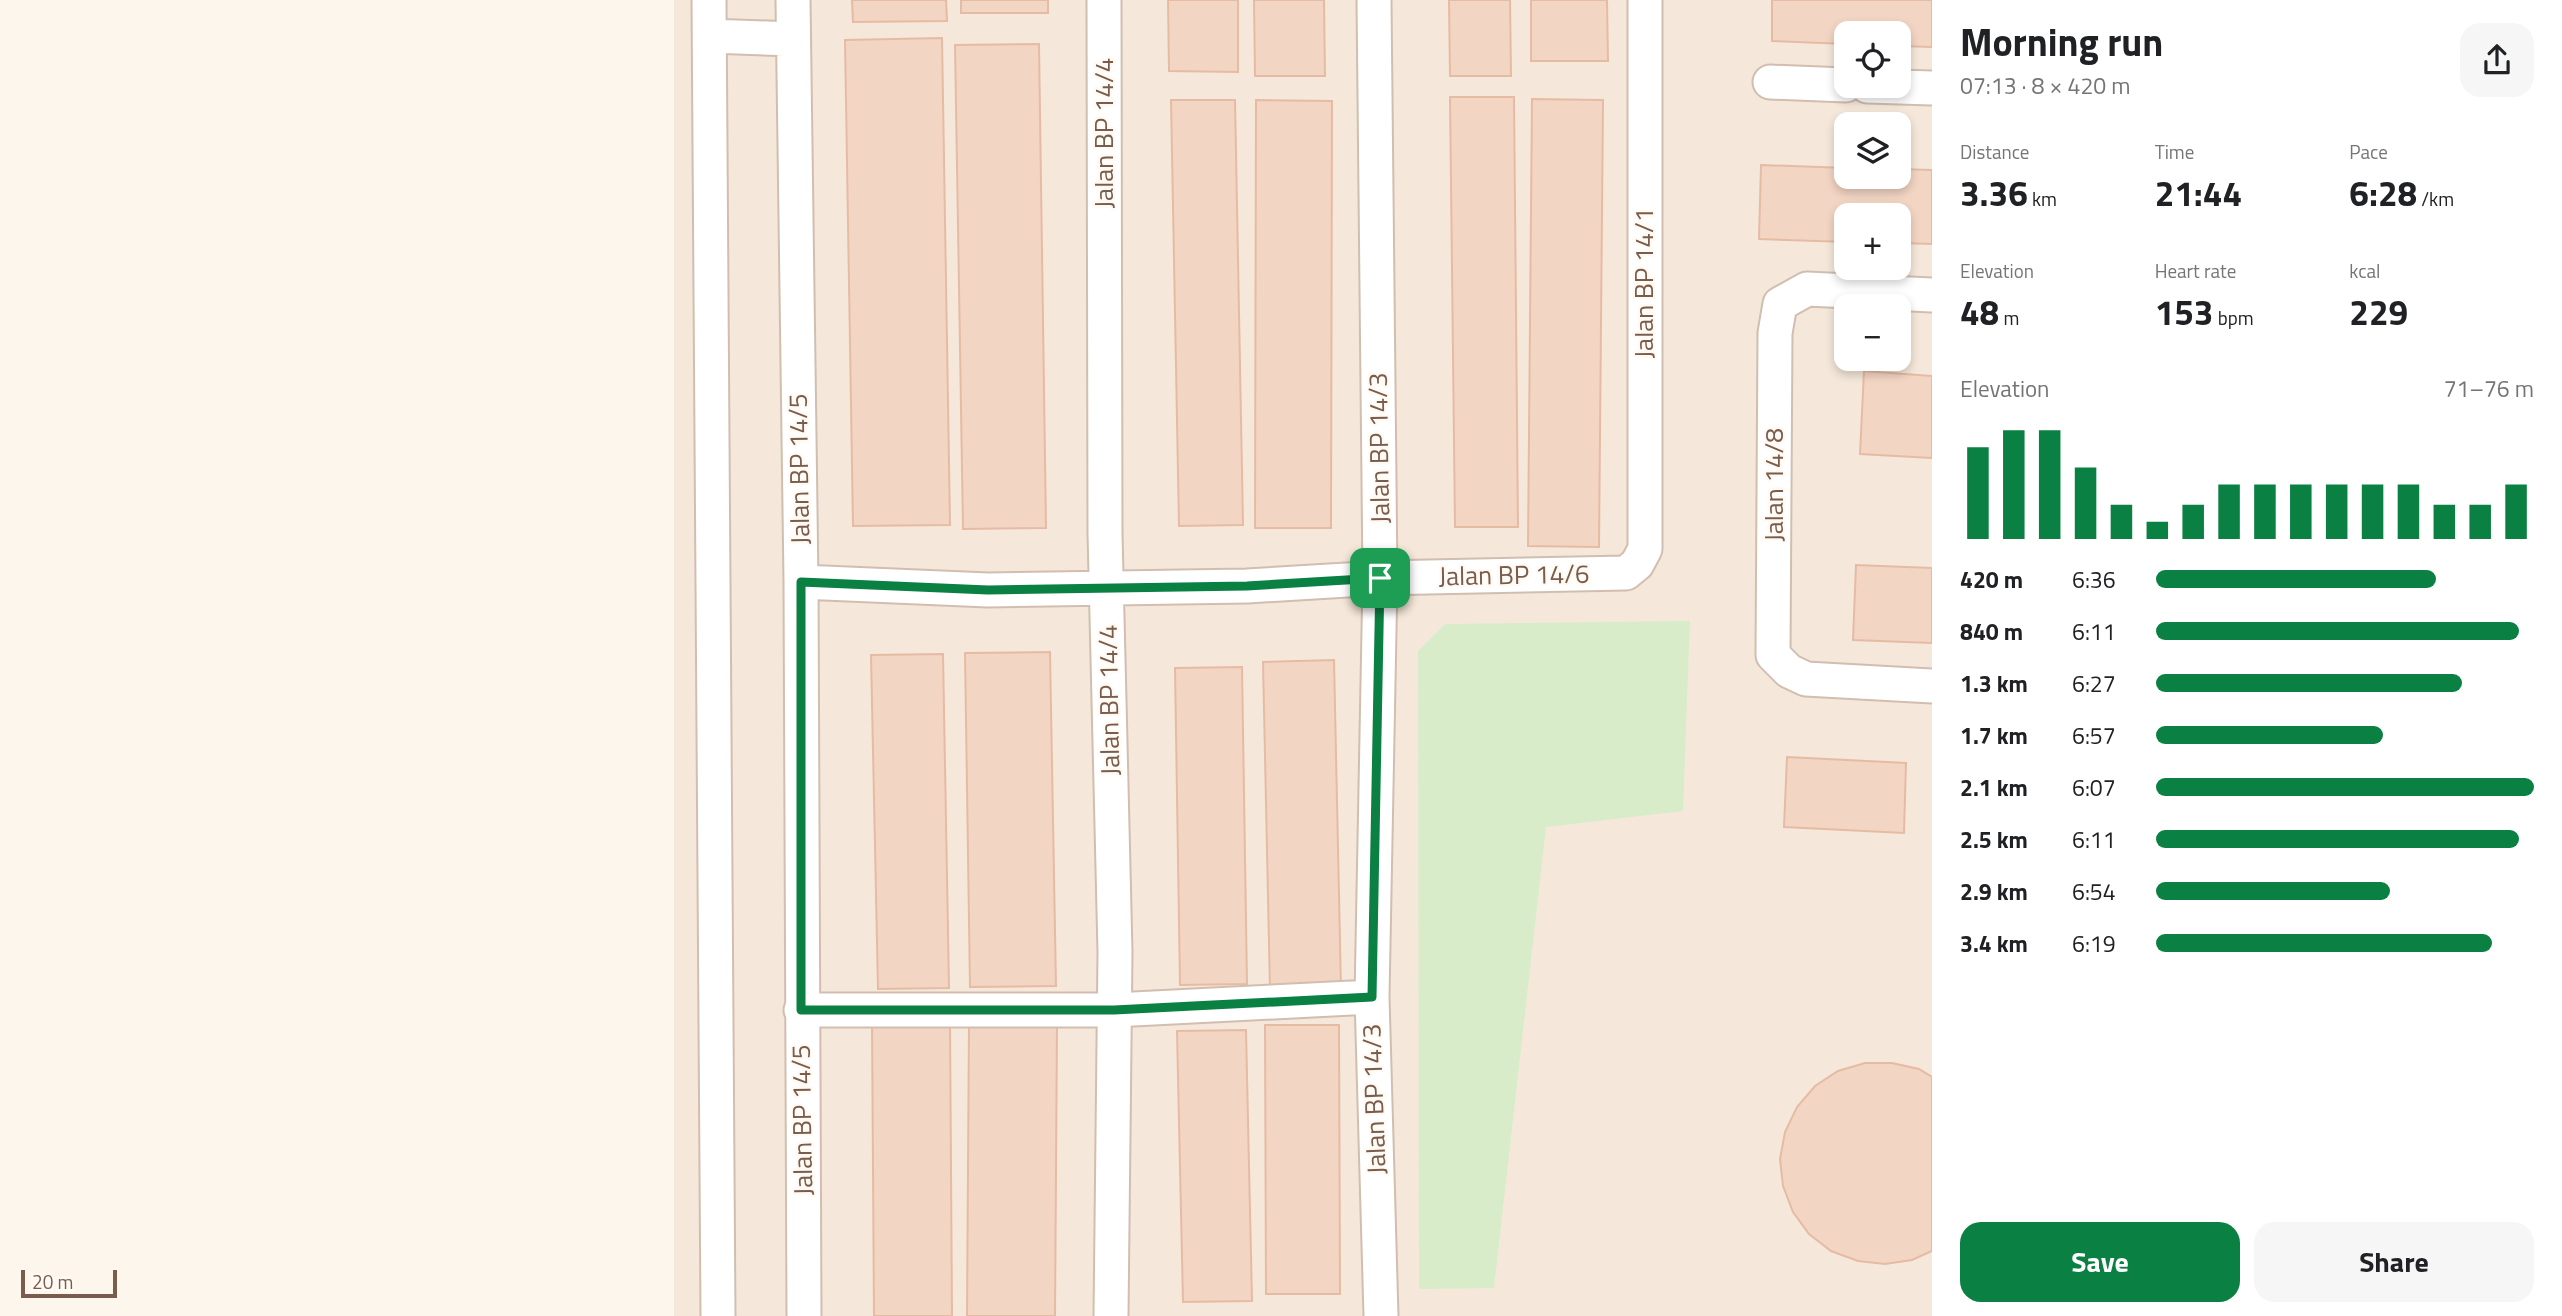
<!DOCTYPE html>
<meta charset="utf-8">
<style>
body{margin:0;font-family:"Titillium Web",sans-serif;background:#f6f6f6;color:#202124;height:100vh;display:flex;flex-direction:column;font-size:26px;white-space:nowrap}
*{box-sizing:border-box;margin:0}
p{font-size:23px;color:#757577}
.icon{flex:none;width:38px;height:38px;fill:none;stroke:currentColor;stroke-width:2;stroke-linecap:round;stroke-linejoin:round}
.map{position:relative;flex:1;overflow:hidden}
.drawer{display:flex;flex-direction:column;background:#fff;width:630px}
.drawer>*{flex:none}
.tools{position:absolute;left:1834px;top:21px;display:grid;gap:14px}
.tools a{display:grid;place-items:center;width:77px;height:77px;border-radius:14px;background:#fff;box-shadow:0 4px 10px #0003;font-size:35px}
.scale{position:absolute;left:21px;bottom:18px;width:96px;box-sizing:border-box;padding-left:7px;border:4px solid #7a5c4d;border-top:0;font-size:19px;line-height:24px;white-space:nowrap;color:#7a5c4d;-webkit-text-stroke:5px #fffaf3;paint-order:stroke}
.pin{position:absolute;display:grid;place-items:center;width:60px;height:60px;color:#fff;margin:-30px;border-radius:14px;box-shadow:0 4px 10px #0006}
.round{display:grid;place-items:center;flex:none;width:74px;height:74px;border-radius:21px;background:#f6f6f6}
.headline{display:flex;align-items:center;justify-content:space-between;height:119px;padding:0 28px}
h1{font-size:38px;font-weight:700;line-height:52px}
.figures{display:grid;grid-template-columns:repeat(3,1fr);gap:10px;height:119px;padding:7px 28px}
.figures div{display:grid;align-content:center}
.figures b{font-size:35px;font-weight:700}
.figures small{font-size:19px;font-weight:400}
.figures p{font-size:19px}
.chart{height:196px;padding:14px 28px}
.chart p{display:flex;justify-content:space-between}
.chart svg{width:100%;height:126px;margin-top:7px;stroke:#0b8043;stroke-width:6}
.action{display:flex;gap:14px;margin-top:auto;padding:14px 28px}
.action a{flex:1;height:80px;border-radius:21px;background:#0b8043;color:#fff;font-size:28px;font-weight:700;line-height:80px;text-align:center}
.action a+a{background:#f6f6f6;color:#202124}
ul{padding:0 28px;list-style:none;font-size:23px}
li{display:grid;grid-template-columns:112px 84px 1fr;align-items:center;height:52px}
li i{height:18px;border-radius:9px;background:#0b8043}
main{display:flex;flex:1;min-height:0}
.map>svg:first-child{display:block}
</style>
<main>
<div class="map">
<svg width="1932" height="1316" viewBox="0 0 1932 1316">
<rect width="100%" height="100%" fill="#fdf6ec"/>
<path fill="#f5e8da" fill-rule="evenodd" d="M674,0H1932V1316H674ZM1846,33H1899V86H1846ZM1846,124H1899V177H1846ZM1846,215H1899V268H1846ZM1846,306H1899V359H1846Z"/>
<path fill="#d8ecc9" d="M1690,621L1683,811L1546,827L1494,1288L1419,1289L1418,651L1445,624Z"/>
<path fill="#f3d5c3" stroke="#e6bba3" stroke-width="2" d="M852,0H946L947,21L853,22Z
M961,0H1048V13H961Z
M1168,0H1238V72L1169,71Z
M1254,0H1324L1325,76H1255Z
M1449,0H1510L1511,76H1450Z
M1531,0H1607L1608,61H1531Z
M1772,0H1932V47L1899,46V33H1846V44L1772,41Z
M942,38L950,525L853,526L845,40Z
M1039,44L1046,528L963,529L955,45Z
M1450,97H1514L1518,527H1455Z
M1532,99L1603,100L1599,547L1528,546Z
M1171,100H1235L1243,525L1179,526Z
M1256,100L1332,101L1331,528H1255Z
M1761,165L1846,168V177H1899V169L1932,170V244L1899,243V215H1846V242L1759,239Z
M1864,371L1932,376V458L1860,454Z
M1856,565L1932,568V643L1853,640Z
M1050,652L1056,986L970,987L965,653Z
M943,654L949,988L878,989L871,655Z
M1334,660L1341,989L1270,990L1263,662Z
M1242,667L1247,984L1180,985L1175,668Z
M1787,757L1906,763L1904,833L1784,827Z
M872,1021L950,1022L952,1316H874Z
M969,1023L1057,1024L1055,1316H967Z
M1265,1025H1339L1340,1294H1266Z
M1246,1030L1252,1301L1183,1302L1177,1031Z
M1865,1063H1892L1919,1069L1932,1077V1251L1912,1260L1885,1264L1858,1261L1831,1251L1809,1234L1793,1212L1783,1186L1780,1159L1785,1132L1797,1107L1815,1086L1838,1071Z"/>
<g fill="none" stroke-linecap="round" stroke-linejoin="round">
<g stroke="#d1beb0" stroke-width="37">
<path id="minor" d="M709,0L718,1316
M793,0L801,582L804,1316
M1104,0L1105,533L1115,952L1111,1316
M1374,0L1380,578L1372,997L1381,1316
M710,36L793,39
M1770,82L1846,85
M1867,86L1932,88
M1932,295L1807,289L1780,304L1775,333L1773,655L1789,671L1806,679L1932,686
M801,582L988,590L1247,586L1380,578L1626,573L1637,564L1645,549V0
M801,1010H1114L1372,997"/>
</g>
<use href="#minor" stroke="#fff" stroke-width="33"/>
</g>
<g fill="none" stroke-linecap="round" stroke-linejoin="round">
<g stroke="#fff" stroke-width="14">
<path id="route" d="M1380,578L1372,997L1114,1010H801V582L988,590L1247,586Z"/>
</g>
<use href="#route" stroke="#0b8043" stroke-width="9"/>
</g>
<g text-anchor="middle" stroke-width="5" stroke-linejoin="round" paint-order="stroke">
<g font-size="26" fill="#7a5c4d" stroke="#fffaf3">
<text transform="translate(1104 133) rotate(-90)" y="9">Jalan BP 14/4</text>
<text transform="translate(1644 283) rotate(-90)" y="9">Jalan BP 14/1</text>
<text transform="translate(1379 448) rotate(-91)" y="9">Jalan BP 14/3</text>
<text transform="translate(799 469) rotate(-91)" y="9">Jalan BP 14/5</text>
<text transform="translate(1774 485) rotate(-90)" y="9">Jalan 14/8</text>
<text transform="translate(1514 575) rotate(-1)" y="9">Jalan BP 14/6</text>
<text transform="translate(1109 700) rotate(-91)" y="9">Jalan BP 14/4</text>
<text transform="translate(1374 1099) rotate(-92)" y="9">Jalan BP 14/3</text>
<text transform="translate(802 1120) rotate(-91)" y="9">Jalan BP 14/5</text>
</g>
</g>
</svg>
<div class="tools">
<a><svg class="icon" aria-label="locate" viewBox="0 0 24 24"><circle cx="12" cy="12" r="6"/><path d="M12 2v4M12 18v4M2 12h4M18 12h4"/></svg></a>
<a><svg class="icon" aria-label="layers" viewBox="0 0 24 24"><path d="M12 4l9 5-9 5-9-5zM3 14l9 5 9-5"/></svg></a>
<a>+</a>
<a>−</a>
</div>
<div class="scale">20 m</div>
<div class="pin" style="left:1380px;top:578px;background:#1e9e55"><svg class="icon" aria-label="arrive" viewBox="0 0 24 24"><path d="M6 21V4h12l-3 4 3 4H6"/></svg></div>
</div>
<section class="drawer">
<div class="headline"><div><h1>Morning run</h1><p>07:13 · 8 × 420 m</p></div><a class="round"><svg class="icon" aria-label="share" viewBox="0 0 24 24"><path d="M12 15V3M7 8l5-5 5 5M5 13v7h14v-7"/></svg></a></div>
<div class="figures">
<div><p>Distance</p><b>3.36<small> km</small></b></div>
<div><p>Time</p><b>21:44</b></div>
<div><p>Pace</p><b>6:28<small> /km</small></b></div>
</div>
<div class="figures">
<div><p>Elevation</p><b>48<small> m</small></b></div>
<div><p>Heart rate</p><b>153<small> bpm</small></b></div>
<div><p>kcal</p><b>229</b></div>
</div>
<div class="chart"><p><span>Elevation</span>71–76 m</p>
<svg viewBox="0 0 160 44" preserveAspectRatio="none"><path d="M5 44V12M15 44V6M25 44V6M35 44V19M45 44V32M55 44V38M65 44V32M75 44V25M85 44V25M95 44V25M105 44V25M115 44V25M125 44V25M135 44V32M145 44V32M155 44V25"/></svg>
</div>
<ul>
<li><b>420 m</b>6:36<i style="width:74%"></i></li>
<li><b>840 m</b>6:11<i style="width:96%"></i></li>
<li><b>1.3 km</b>6:27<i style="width:81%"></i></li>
<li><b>1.7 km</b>6:57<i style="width:60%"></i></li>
<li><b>2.1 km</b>6:07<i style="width:100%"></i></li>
<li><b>2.5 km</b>6:11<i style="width:96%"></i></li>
<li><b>2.9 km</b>6:54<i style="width:62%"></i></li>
<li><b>3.4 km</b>6:19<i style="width:89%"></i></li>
</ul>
<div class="action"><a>Save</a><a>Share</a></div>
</section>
</main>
